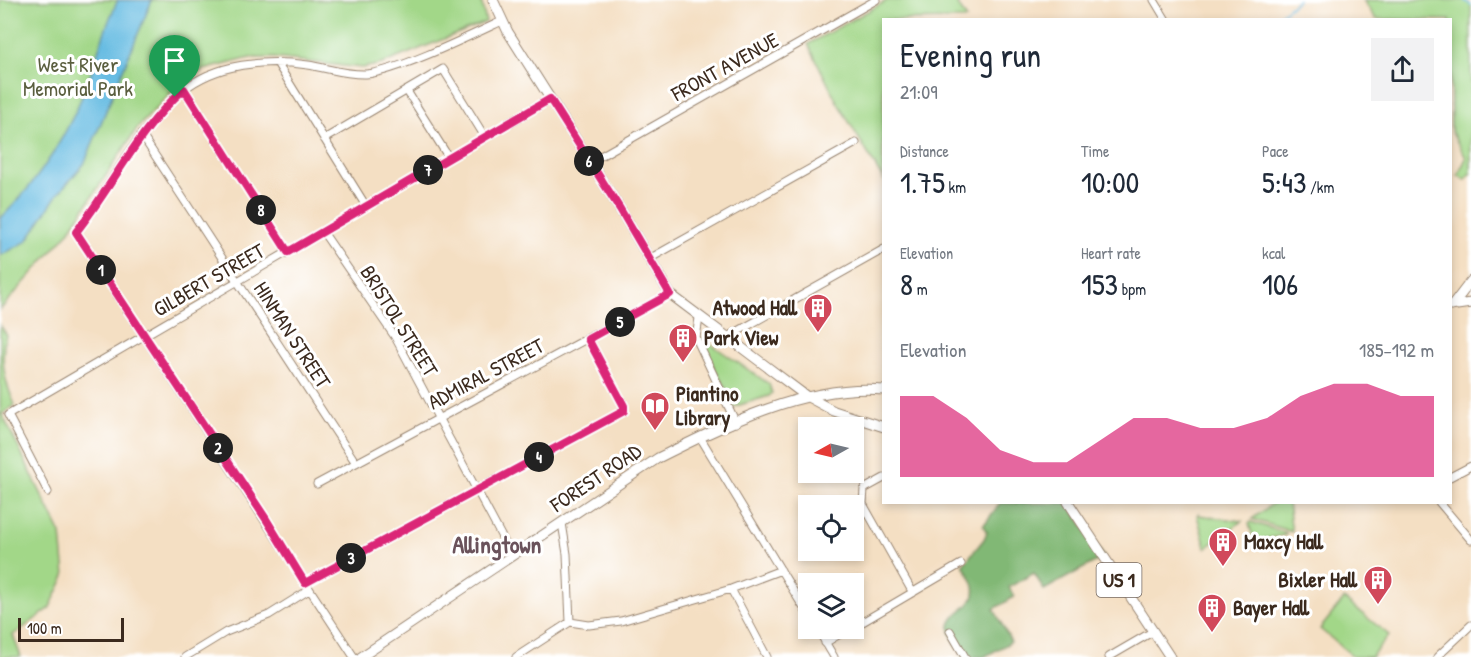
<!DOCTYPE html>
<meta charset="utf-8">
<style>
body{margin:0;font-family:"Patrick Hand",sans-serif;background:#f2f2f3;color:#1f2937;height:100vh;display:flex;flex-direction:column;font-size:22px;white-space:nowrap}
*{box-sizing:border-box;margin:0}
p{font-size:20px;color:#747a83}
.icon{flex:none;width:33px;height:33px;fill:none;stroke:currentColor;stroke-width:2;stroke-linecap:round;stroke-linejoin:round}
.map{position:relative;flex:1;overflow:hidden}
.side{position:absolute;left:882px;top:18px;width:570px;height:486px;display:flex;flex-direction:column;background:#fff;border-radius:0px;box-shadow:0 3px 9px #0003}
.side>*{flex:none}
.needle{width:39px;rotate:262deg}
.tools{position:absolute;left:798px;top:417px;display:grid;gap:12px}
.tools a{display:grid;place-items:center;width:66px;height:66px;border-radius:0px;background:#fff;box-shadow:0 3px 9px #0003;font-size:30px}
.scale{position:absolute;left:18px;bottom:15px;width:106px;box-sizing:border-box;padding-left:6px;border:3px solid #3b2a1e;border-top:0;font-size:16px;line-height:21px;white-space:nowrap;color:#3b2a1e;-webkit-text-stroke:4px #fff;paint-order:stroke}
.pin{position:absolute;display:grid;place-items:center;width:51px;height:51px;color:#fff;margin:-62px -26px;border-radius:50% 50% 50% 0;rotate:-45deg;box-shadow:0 0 6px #0007}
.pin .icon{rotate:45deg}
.km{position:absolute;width:30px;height:30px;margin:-15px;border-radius:50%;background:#222;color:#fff;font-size:16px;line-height:30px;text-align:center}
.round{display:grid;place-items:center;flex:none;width:63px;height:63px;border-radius:0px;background:#f2f2f3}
.summary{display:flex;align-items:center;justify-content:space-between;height:102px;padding:0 18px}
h1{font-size:33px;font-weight:600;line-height:45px}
.metrics{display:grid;grid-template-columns:repeat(3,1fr);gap:9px;height:102px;padding:6px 18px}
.metrics div{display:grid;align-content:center}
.metrics b{font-size:30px;font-weight:600}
.metrics small{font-size:16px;font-weight:400}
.metrics p{font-size:16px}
.chart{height:168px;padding:12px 18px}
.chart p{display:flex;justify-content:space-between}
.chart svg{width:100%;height:108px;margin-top:6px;fill:#db2777;opacity:.7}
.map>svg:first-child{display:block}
</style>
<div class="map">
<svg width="1471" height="657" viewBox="0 0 1471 657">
<rect width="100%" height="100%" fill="#fff"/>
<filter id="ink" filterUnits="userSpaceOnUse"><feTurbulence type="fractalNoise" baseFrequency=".0167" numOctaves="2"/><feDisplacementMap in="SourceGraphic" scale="12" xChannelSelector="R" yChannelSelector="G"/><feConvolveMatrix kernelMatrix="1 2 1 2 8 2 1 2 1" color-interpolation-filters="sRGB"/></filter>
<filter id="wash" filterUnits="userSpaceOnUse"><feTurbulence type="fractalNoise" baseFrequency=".008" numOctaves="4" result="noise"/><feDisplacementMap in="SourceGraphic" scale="24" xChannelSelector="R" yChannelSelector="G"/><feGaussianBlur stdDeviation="1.35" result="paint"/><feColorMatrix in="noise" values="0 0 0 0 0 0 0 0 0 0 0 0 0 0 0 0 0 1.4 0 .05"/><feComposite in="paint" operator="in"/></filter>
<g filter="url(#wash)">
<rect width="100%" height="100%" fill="#f4dfc3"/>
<path fill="#a2d788" stroke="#6e8053" stroke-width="1.5" d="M0,0H481L486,22L382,64L362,68L274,58H250L203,70L180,83L138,127L68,233L0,310Z
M888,0H955L967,19L884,20L883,179L836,100L808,44Z
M1363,0H1464L1471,5V173L1465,180L1458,175L1466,158L1451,131L1450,20L1376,19Z
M0,325L6,334C0,360 4,380 15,405L2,414L61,534L65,576L49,609L13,635L21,657H0Z
M702,338L769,384L772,393L769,396L733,407L728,392L699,339Z
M1275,502L1288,503L1292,532L1252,519Z
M1199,513V515L1242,521L1206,548L1197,515Z
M1251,522L1286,533V535L1254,541L1249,524Z
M1344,599L1389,635L1371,657H1354L1320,629Z"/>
<path fill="#81b874" stroke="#5e7149" stroke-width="1.5" d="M1000,503H1068L1104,557L1044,590L1034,573L1009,587L1014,597L994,609L1011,642L984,657H965C960,650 952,640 950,631C946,612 979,608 974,587C973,579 967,572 963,565L984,539L987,532L983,526Z"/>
<path fill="#65bbe2" stroke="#507280" stroke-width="1.5" d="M118,0H152L84,164L57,195L27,241L0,256V219C41,179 72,128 91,73C99,48 106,24 118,0Z"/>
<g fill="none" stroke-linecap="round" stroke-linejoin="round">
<path stroke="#65bbe2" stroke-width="2" d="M1464,0L1471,5
M1274,20L1298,0"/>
</g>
</g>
<g filter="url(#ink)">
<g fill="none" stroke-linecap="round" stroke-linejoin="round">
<g stroke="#988470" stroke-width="9">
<path id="minor" d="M1154,0L1166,20
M277,63L366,206
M184,89L288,252
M407,91L449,158
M141,134L356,463
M324,139L443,69L485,137
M590,162L876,0
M323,232L395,337L512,556
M649,259L856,143
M699,318L696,338L736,423
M726,338L884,249
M700,437L808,615
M1450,477L1471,466
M884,478L864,489L863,504L913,593
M317,484L670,294
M48,492L8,415L550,99
M1439,502L1471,540
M562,523L567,554L570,622
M305,583L624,411V406L588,339
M731,589L767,657
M854,627L961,564
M817,628L834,657
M950,631L965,657
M825,643L850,628
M185,657L226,632L269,615L309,590
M354,657L76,232C112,185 136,129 182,91C216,63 266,59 308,65C327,68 347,75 366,74C396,72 472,35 502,21
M516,657L570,622L589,625L621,621L731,589L781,570
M1109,657L1152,632
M1437,657L1471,625"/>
</g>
<g stroke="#988470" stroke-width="11">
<path id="major" d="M493,0L508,32L620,209L670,294L806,396L834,411L884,427
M1450,306L1471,303
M1452,306L1471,281
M1068,502L1170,657
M361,657L658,458C724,425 808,383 884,390"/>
</g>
<use href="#minor" stroke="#fff" stroke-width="7"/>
<use href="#major" stroke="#fff" stroke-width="9"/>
</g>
</g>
<g fill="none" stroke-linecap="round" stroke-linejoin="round" filter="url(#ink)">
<g stroke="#fff" stroke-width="12">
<path id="route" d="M184,89L288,252L550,99L620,209L670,294L588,339L624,406V411L305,583L266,519L76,232C114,184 138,130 184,89Z"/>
</g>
<use href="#route" stroke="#db2777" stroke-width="8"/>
</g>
<defs>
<g id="building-pin" transform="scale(1.5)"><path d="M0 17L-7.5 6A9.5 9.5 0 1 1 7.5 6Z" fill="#d1495b" stroke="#fff"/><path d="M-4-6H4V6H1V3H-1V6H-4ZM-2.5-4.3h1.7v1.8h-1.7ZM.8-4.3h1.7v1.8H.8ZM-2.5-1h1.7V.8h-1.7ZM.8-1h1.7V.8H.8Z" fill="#fff"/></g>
<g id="library-pin" transform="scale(1.5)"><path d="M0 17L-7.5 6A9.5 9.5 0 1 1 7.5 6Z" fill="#d1495b" stroke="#fff"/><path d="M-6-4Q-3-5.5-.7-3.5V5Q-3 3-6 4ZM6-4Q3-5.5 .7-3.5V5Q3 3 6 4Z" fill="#fff"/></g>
</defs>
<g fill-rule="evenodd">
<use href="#building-pin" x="818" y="308"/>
<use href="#building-pin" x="683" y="338"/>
<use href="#library-pin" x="655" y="406"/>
<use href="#building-pin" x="1223" y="542"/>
<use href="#building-pin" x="1378" y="580"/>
<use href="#building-pin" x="1212" y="608"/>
</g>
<g text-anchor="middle" stroke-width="6" stroke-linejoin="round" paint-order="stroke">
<rect fill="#fff" stroke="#766a62" stroke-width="1.5" x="1096.5" y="563" width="45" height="34" rx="4.5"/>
<g font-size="20" font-weight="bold" fill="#3b2a1e">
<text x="1119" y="587">US 1</text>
</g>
<g font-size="21" fill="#5a5e3e" stroke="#fff">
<text x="78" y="72">West River<tspan x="78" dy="24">Memorial Park</tspan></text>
</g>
<g font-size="21" fill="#3b2a1e" stroke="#fff">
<text transform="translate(725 67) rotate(-29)" y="7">FRONT AVENUE</text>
<text transform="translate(209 280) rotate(-30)" y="7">GILBERT STREET</text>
<text transform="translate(399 321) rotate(58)" y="7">BRISTOL STREET</text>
<text transform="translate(292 335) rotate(57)" y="7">HINMAN STREET</text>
<text transform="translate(486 374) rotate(-28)" y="7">ADMIRAL STREET</text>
<text transform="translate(596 478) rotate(-34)" y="7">FOREST ROAD</text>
</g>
<g font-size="21" font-weight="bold" fill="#3b2a1e" stroke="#fff" text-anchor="start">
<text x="797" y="315" text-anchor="end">Atwood Hall</text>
<text x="704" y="345">Park View</text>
<text x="676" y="401">Piantino<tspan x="676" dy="24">Library</tspan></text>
<text x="1244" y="549">Maxcy Hall</text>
<text x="1357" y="587" text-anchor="end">Bixler Hall</text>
<text x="1233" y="615">Bayer Hall</text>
</g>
<g font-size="24" font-weight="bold" fill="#6a525b" stroke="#fff">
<text x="497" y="553">Allingtown</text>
</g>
</g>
</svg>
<div class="tools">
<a><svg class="needle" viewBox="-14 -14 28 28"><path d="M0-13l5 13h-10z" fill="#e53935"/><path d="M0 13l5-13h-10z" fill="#747a83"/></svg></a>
<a><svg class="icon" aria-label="locate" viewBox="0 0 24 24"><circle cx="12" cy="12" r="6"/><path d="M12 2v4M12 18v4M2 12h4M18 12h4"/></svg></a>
<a><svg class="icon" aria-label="layers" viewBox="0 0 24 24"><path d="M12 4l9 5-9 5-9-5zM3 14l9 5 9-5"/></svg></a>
</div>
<div class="scale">100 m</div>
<div class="pin" style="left:175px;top:97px;background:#1e9e55"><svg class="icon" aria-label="arrive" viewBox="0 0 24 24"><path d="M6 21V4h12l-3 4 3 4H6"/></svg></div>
<b class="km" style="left:101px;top:270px">1</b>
<b class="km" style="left:218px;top:448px">2</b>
<b class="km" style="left:351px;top:558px">3</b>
<b class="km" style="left:539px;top:457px">4</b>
<b class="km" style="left:620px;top:322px">5</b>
<b class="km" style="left:589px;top:161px">6</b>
<b class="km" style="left:428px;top:170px">7</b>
<b class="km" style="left:261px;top:210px">8</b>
<section class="side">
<div class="summary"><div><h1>Evening run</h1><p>21:09</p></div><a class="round"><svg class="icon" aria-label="share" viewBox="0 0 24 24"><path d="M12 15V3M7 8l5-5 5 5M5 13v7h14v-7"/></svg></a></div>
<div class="metrics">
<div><p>Distance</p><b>1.75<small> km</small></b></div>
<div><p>Time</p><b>10:00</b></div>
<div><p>Pace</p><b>5:43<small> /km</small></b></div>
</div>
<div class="metrics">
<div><p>Elevation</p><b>8<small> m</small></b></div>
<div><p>Heart rate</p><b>153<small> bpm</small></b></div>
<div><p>kcal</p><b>106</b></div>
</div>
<div class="chart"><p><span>Elevation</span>185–192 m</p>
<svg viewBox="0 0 160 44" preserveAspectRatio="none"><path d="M0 44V11L10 11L20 20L30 33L40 38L50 38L60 29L70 20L80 20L90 24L100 24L110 20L120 11L130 6L140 6L150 11L160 11V44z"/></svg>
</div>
</section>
</div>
